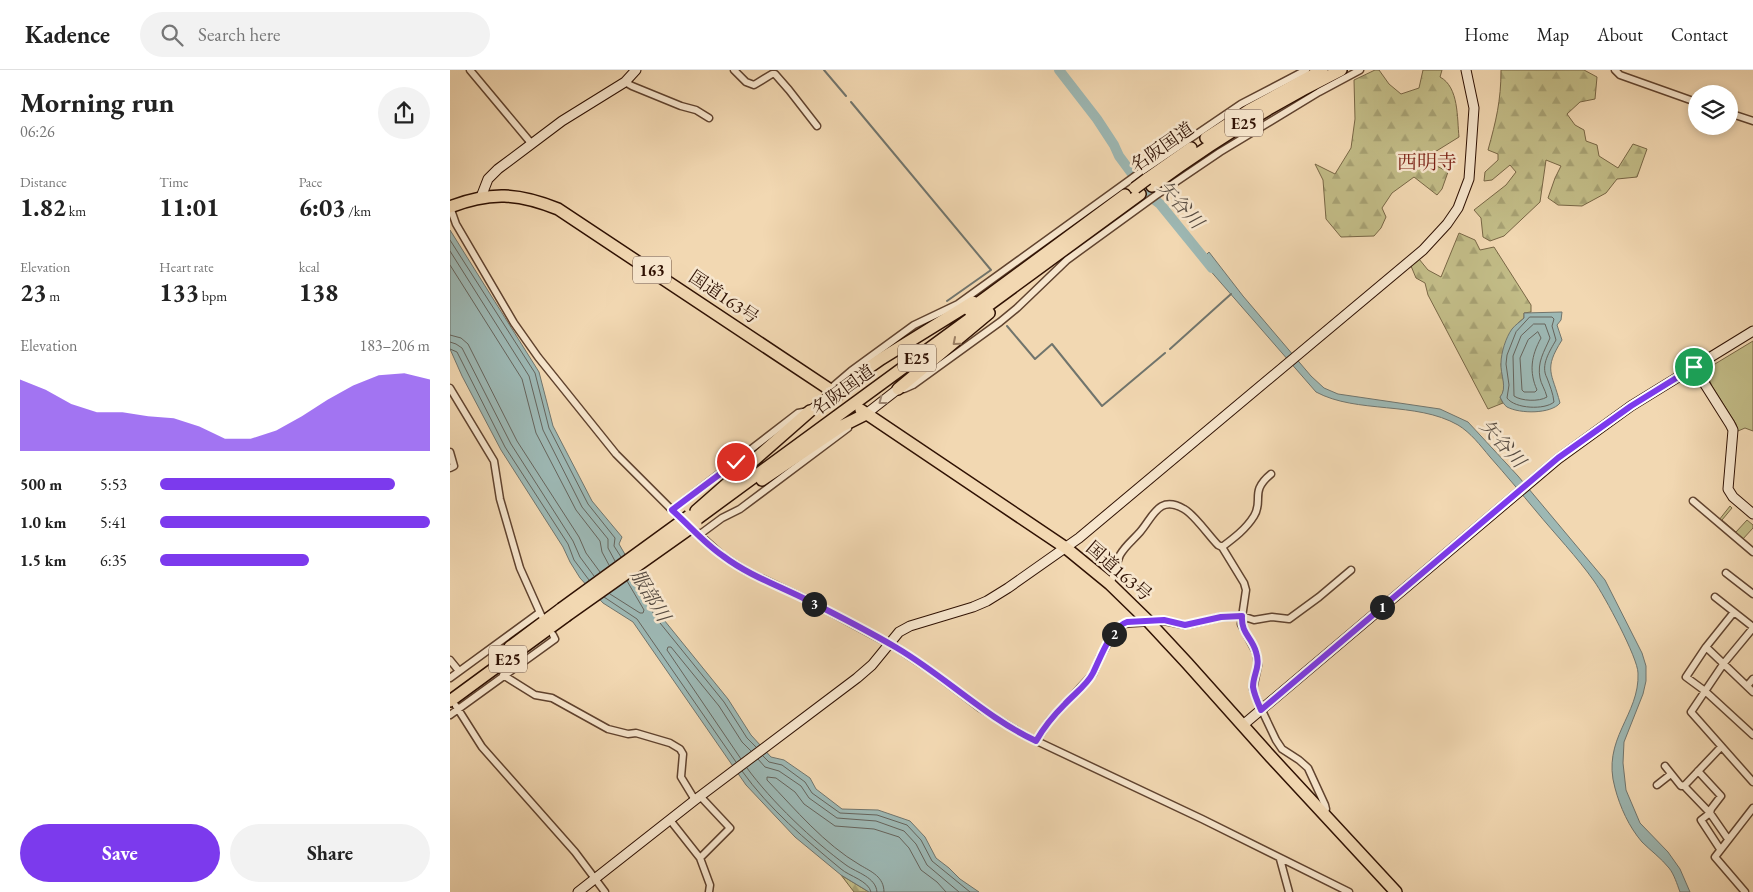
<!DOCTYPE html>
<meta charset="utf-8">
<style>
body{margin:0;font-family:"EB Garamond","Noto Serif JP",serif;background:#f2f2f2;color:#222;height:100vh;display:flex;flex-direction:column;font-size:19px;white-space:nowrap}
*{box-sizing:border-box;margin:0}
p{font-size:16px;color:#767676}
.icon{flex:none;width:28px;height:28px;fill:none;stroke:currentColor;stroke-width:2;stroke-linecap:round;stroke-linejoin:round}
.map{position:relative;flex:1;overflow:hidden}
.side{display:flex;flex-direction:column;background:#fff;width:450px}
.side>*{flex:none}
.buttons{position:absolute;left:1238px;top:15px;display:grid;gap:10px}
.buttons a{display:grid;place-items:center;width:50px;height:50px;border-radius:50%;background:#fff;box-shadow:0 2px 8px #0003;font-size:25px}
.pin{position:absolute;display:grid;place-items:center;width:42px;height:42px;color:#fff;margin:-21px;border:2px solid #fff;border-radius:50%;box-shadow:0 1px 5px #0007}
.km{position:absolute;width:25px;height:25px;margin:-12px;border-radius:50%;background:#222;color:#fff;font-size:14px;line-height:25px;text-align:center}
.round{display:grid;place-items:center;flex:none;width:52px;height:52px;border-radius:26px;background:#f2f2f2}
.summary{display:flex;align-items:center;justify-content:space-between;height:85px;padding:0 20px}
h1{font-size:28px;font-weight:700;line-height:38px}
.stats{display:grid;grid-template-columns:repeat(3,1fr);gap:8px;height:85px;padding:5px 20px}
.stats div{display:grid;align-content:center}
.stats b{font-size:25px;font-weight:700}
.stats small{font-size:14px;font-weight:400}
.stats p{font-size:14px}
.chart{height:140px;padding:10px 20px}
.chart p{display:flex;justify-content:space-between}
.chart svg{width:100%;height:90px;margin-top:5px;fill:#7c3aed;opacity:.7}
.button{display:flex;gap:10px;margin-top:auto;padding:10px 20px}
.button a{flex:1;height:58px;border-radius:30px;background:#7c3aed;color:#fff;font-size:20px;font-weight:700;line-height:58px;text-align:center}
.button a+a{background:#f2f2f2;color:#222}
ul{padding:0 20px;list-style:none;font-size:16px}
li{display:grid;grid-template-columns:80px 60px 1fr;align-items:center;height:38px}
li i{height:12px;border-radius:6px;background:#7c3aed}
header{display:flex;align-items:center;gap:30px;box-sizing:border-box;height:70px;padding:0 25px;background:#fff;border-bottom:1px solid #e0e0e0}
header strong{font-size:24px}
nav{display:flex;gap:28px;margin-inline-start:auto;font-size:18px}
.search{width:350px;height:45px;background:#f2f2f2;display:flex;align-items:center;gap:12px;box-sizing:border-box;padding:0 18px;border-radius:28px;color:#767676;font-size:19px}
main{display:flex;flex:1;min-height:0}
.map>svg:first-child{display:block}
</style>
<header>
<strong>Kadence</strong>
<div class="search"><svg class="icon" aria-label="search" viewBox="0 0 24 24"><circle cx="10" cy="10" r="6"/><path d="M15 15l6 6"/></svg>Search here</div>
<nav><a>Home</a><a>Map</a><a>About</a><a>Contact</a></nav>
</header>
<main>
<section class="side">
<div class="summary"><div><h1>Morning run</h1><p>06:26</p></div><a class="round"><svg class="icon" aria-label="share" viewBox="0 0 24 24"><path d="M12 15V3M7 8l5-5 5 5M5 13v7h14v-7"/></svg></a></div>
<div class="stats">
<div><p>Distance</p><b>1.82<small> km</small></b></div>
<div><p>Time</p><b>11:01</b></div>
<div><p>Pace</p><b>6:03<small> /km</small></b></div>
</div>
<div class="stats">
<div><p>Elevation</p><b>23<small> m</small></b></div>
<div><p>Heart rate</p><b>133<small> bpm</small></b></div>
<div><p>kcal</p><b>138</b></div>
</div>
<div class="chart"><p><span>Elevation</span>183–206 m</p>
<svg viewBox="0 0 160 44" preserveAspectRatio="none"><path d="M0 44V9L10 14L20 21L30 25L40 25L50 27L60 28L70 32L80 38L90 38L100 34L110 27L120 19L130 12L140 7L150 6L160 9V44z"/></svg>
</div>
<ul>
<li><b>500 m</b>5:53<i style="width:87%"></i></li>
<li><b>1.0 km</b>5:41<i style="width:100%"></i></li>
<li><b>1.5 km</b>6:35<i style="width:55%"></i></li>
</ul>
<div class="button"><a>Save</a><a>Share</a></div>
</section>
<div class="map">
<svg width="1303" height="822" viewBox="0 0 1303 822">
<defs>
<pattern id="forest-firs" width="22" height="20" patternUnits="userSpaceOnUse" patternTransform="scale(1.25)"><rect width="22" height="20" fill="#c2bc87"/><path d="M5 1l3.5 6h-7zM16 11l3.5 6h-7z" fill="#a7a173"/></pattern>
</defs>
<rect width="100%" height="100%" fill="#f2d8b2"/>
<filter id="stains"><feTurbulence type="fractalNoise" baseFrequency=".004" numOctaves="4"/><feColorMatrix values="0 0 0 0 .2 0 0 0 0 .09 0 0 0 0 .02 0 0 0 .5 -.17"/></filter>
<radialGradient id="worn" r=".72"><stop offset=".6" stop-color="#630" stop-opacity="0"/><stop offset="1" stop-color="#630" stop-opacity=".3"/></radialGradient>
<path fill="#c2bc87" stroke="#786645" d="M1303,271V361L1295,358L1288,361L1286,354L1262,316L1255,300Z
M1280,436L1282,438L1272,450L1286,462L1297,450L1303,455V458L1292,470L1269,450Z"/>
<path fill="url(#forest-firs)" stroke="#786645" d="M925,0H929L939,14L951,24L969,18L973,0H992L990,7C1009,17 1007,48 1009,67L980,85L983,94L998,102L992,119L987,125L964,107L942,123L932,138L936,147L931,158L924,166L891,167L876,149L873,110L865,94L885,104L901,78L905,49L904,10Z
M1051,0H1134L1147,7L1145,29L1130,32L1117,44L1125,55L1134,60L1136,71L1147,75L1149,86L1168,98L1183,74L1197,79L1187,107L1167,109L1156,123L1132,136L1108,135L1098,128L1105,108L1111,96L1096,90L1090,132L1054,166L1040,171L1033,167L1031,148L1024,140L1056,115L1066,102L1060,95L1042,110L1034,111L1035,102L1048,90V84L1038,80C1046,51 1051,31 1051,0Z
M1009,163L1025,170L1030,180L1044,177L1081,235V242L1074,243V248L1068,253L1051,294L1054,315L1053,324L1050,327L1053,333L1038,339L978,225L975,213L966,208L961,196L969,189L978,200L991,207Z
M391,805L419,822H404Z"/>
<path fill="#9db8b4" stroke="#71756d" d="M0,160L89,302L103,356L142,431L172,467L169,474L210,545L278,629L301,665L321,687L334,690L360,708L366,719L392,739L428,740L460,751L475,767L486,788L499,798L510,809L529,822H419L391,805L345,767L296,715L183,552L153,533L130,508L120,492L113,477L51,380L12,306L0,279Z
M759,182L793,226L861,306L874,318L888,324L990,339L1018,352L1068,406L1155,510L1192,583L1196,596V611L1193,624L1174,672L1173,693L1176,720L1190,753L1218,782L1230,799L1240,822H1230C1227,814 1224,804 1219,798C1211,788 1201,781 1192,772C1179,757 1170,737 1165,718C1151,669 1190,645 1188,603C1188,588 1154,525 1144,511C1127,487 1105,464 1086,441C1071,423 1056,405 1040,387C1030,375 1021,363 1008,355C966,331 907,344 866,322L751,190Z
M1112,242L1111,250L1107,255L1112,270C1093,300 1102,302 1110,333C1101,344 1070,344 1057,337C1054,335 1052,331 1050,327C1058,318 1050,304 1051,293C1051,283 1056,267 1062,259C1065,255 1070,252 1074,248V243Z"/>
<g fill="none" stroke-linecap="round" stroke-linejoin="round">
<path stroke="#66645c" stroke-width="1" d="M0,170L85,303L99,358L138,434L165,468L164,476L171,487
M0,181L79,306L93,360L132,437L158,469V478L165,491
M0,195L72,309L86,363L126,440L150,471L152,482L159,495
M1080,247H1102L1104,249L1102,256L1106,270C1100,281 1090,295 1097,308C1100,316 1103,323 1104,332C1095,340 1065,339 1057,328L1059,315L1056,294L1057,285L1066,262Z
M1084,254H1095L1100,268C1094,282 1087,292 1090,308C1091,314 1095,319 1097,327C1089,332 1071,331 1064,326L1063,286L1071,266Z
M1088,262L1091,268C1081,286 1079,302 1087,320L1085,322H1074L1072,320L1070,288L1078,270Z
M0,265L11,268L18,274L67,371L129,467L136,483L150,502
M0,272L6,274L12,278L61,374L123,471L130,487L144,506
M0,279L7,282L55,377L118,474L124,490L139,510
M183,507L206,548L274,632L297,668L306,677
M160,524L190,543H193L194,540L177,511
M154,527L187,549L286,692
M313,686L319,692L332,695L355,712L362,723L390,743L427,745L457,755L471,770L482,791L520,822
M291,689L217,580L218,577H221L269,636L292,672L301,681
M308,689L315,697L329,701L351,716L359,728L387,748L426,751L454,761L466,774L477,795L509,822
M297,698C321,731 363,771 396,795C407,803 426,807 427,822
M292,701C319,739 356,770 391,799C399,806 419,811 421,822
M434,822C434,807 422,802 410,795C374,774 346,740 317,710V707L326,708L345,722L354,734L385,756L424,759L449,767L459,778L471,800L487,812L496,822"/>
<path stroke="#71756d" stroke-width="2" d="M374,0L396,26
M401,32L541,200L497,231
M557,256L585,289L602,274L652,336L715,283
M720,279L781,224"/>
<path stroke="#9db8b4" stroke-width="10" d="M609,0L647,49L664,75L669,86L697,124L710,134L762,198"/>
<g stroke="#60432f" stroke-width="9">
<path id="street" d="M20,0L81,73
M284,0L296,12L304,15L322,4H325L339,20L367,56
M1165,0L1170,5L1246,32
M175,12L182,16L231,36L246,40L259,48
M1279,43L1303,51
M0,137L6,154L64,253L88,287L166,384L222,440L273,486L296,501L356,529L447,578L480,600L530,638L574,665L752,749L899,822
M0,318L44,391L50,429L70,498L91,545
M380,319L401,301L464,255L508,234L688,104L791,34L856,0
M454,319L463,315L550,252L567,238L617,190L705,126L770,82L869,22L910,0
M0,382L4,396L0,398
M1243,431L1303,482
M222,440L348,343L358,341
M249,465L272,448L290,439L398,358
M772,477C784,468 796,459 804,446C814,430 799,422 821,404
M1276,503L1303,524
M660,514C664,505 666,495 670,485C675,476 683,470 690,462C703,447 709,424 734,439C744,444 759,466 768,475L772,477L794,513L796,520L791,554L806,582L808,595L803,619L807,630L826,670L832,679L849,690L858,698L875,735L876,739L874,744
M1265,527L1303,557
M1284,542L1256,577L1236,607L1255,621L1303,665
M1303,558L1274,593L1241,642L1303,712
M1256,577L1303,622
M0,590L9,601
M53,605L85,625L102,628L158,659L178,664L186,663L220,673L230,679L233,684L231,707L245,730
M0,608L89,543
M1297,616L1303,609
M6,636L32,677L125,782L155,822
M0,645L105,569L103,565
M586,671L600,650L643,604L650,587L663,565L672,554L714,551L735,555L741,554L771,547L792,546L804,550L822,547L839,549L869,527L901,500
M1271,677L1235,715L1236,718L1260,743L1278,769
M1215,696L1231,716L1235,715
M1248,701L1271,726L1261,739L1260,743L1251,750L1270,779
M1207,715L1221,704
M220,750L250,788L260,815L259,822
M250,788L280,758L250,726
M830,789L839,822
M1295,822L1265,787L1303,738"/>
</g>
<g stroke="#2f1103" stroke-width="11">
<path id="secondary" d="M31,127L38,109L48,99L112,51L175,12L186,0
M1244,297L1280,354L1283,360L1278,419L1283,427L1303,444
M360,341L384,322
M416,344L448,319
M793,655L1108,389L1181,336L1303,261
M128,822L245,730L407,608L422,595L449,562L460,556L523,537L537,531L558,518L629,468L973,180L997,154L1008,138L1019,109L1024,38L1016,0"/>
</g>
<g stroke="#2f1103" stroke-width="14">
<path id="highway" d="M756,68L799,40L872,0
M697,109L741,78
M702,116C762,72 824,33 891,0
M0,137C40,121 69,123 108,139L388,325
M519,240L675,125
M448,319L539,243
M384,322L431,289L523,232
M411,340L616,478L660,514L698,551L737,593L821,687L946,822
M312,410L392,356L416,344
M246,441L360,341
M244,451L690,124
M60,577L111,539
M0,631L116,546"/>
</g>
<use href="#street" stroke="#f7e6cd" stroke-width="6"/>
<use href="#secondary" stroke="#f7e6cd" stroke-width="9"/>
<use href="#highway" stroke="#f2d8b2" stroke-width="11"/>
<g stroke="#2f1103" stroke-width="14" stroke-linecap="butt">
<path id="highway-bridge" d="M685,118L697,109
M111,539L239,446
M116,546L246,454"/>
</g>
<use href="#highway-bridge" stroke="#f2d8b2" stroke-width="11"/>
</g>
<defs><path id="oneway-chevron" d="M-2-3.5L2.5 0L-2 3.5" fill="none" stroke-width="1.6" stroke-linecap="round" stroke-linejoin="round" transform="scale(1.25)"/></defs>
<use stroke="#9a7e63" href="#oneway-chevron" transform="translate(506 272) rotate(139)"/>
<use stroke="#9d8672" href="#oneway-chevron" transform="translate(432 331) rotate(143)"/>
<g fill="none" stroke-linecap="round" stroke-linejoin="round">
<g stroke="#fff" stroke-width="10">
<path id="route" d="M286,392L222,440C239,455 254,473 273,486C298,505 329,516 357,530C387,545 418,561 447,578C496,607 535,647 586,671C594,657 604,645 615,634C624,624 637,615 643,603C650,589 661,557 677,552L714,550L735,555L771,547L792,546C791,564 802,567 806,582C811,597 803,604 803,617C804,624 808,633 811,640L1108,388L1181,336L1244,297"/>
</g>
<use href="#route" stroke="#7c3aed" stroke-width="6"/>
</g>
<g text-anchor="middle" stroke-width="5" stroke-linejoin="round" paint-order="stroke">
<g fill="#f7e6cd" stroke="#6b5140" stroke-width="1">
<rect x="775" y="39.5" width="38" height="27" rx="4"/>
<rect x="183" y="186.5" width="38" height="27" rx="4"/>
<rect x="448" y="274.5" width="38" height="27" rx="4"/>
<rect x="39" y="575.5" width="38" height="27" rx="4"/>
</g>
<g font-size="16" font-weight="bold" fill="#2f1103">
<text x="794" y="59">E25</text>
<text x="202" y="206">163</text>
<text x="467" y="294">E25</text>
<text x="58" y="595">E25</text>
</g>
<g font-size="18" fill="#2f1103" stroke="#f7e6cd">
<text transform="translate(712 77) rotate(-35)" y="6">名阪国道</text>
<text transform="translate(274 227) rotate(34)" y="6">国道163号</text>
<text transform="translate(393 320) rotate(-36)" y="6">名阪国道</text>
<text transform="translate(669 501) rotate(41)" y="6">国道163号</text>
</g>
<g font-size="19" font-style="italic" fill="#564b41" stroke="#f7e6cd">
<text transform="translate(731 134) rotate(48)" y="7">矢谷川</text>
<text transform="translate(1053 373) rotate(48)" y="7">矢谷川</text>
<text transform="translate(201 525) rotate(59)" y="7">服部川</text>
</g>
<g font-size="20" fill="#7a1f14" stroke="#f7e6cd">
<text x="977" y="99">西明寺</text>
</g>
</g>
<rect width="100%" height="100%" filter="url(#stains)"/>
<rect width="100%" height="100%" fill="url(#worn)"/>
</svg>
<div class="buttons">
<a><svg class="icon" aria-label="layers" viewBox="0 0 24 24"><path d="M12 4l9 5-9 5-9-5zM3 14l9 5 9-5"/></svg></a>
</div>
<div class="pin" style="left:1244px;top:297px;background:#1e9e55"><svg class="icon" aria-label="arrive" viewBox="0 0 24 24"><path d="M6 21V4h12l-3 4 3 4H6"/></svg></div>
<div class="pin" style="left:286px;top:392px;background:#d93025"><svg class="icon" aria-label="check" viewBox="0 0 24 24"><path d="M5 12l5 5 9-10"/></svg></div>
<b class="km" style="left:932px;top:537px">1</b>
<b class="km" style="left:664px;top:564px">2</b>
<b class="km" style="left:364px;top:534px">3</b>
</div>
</main>
